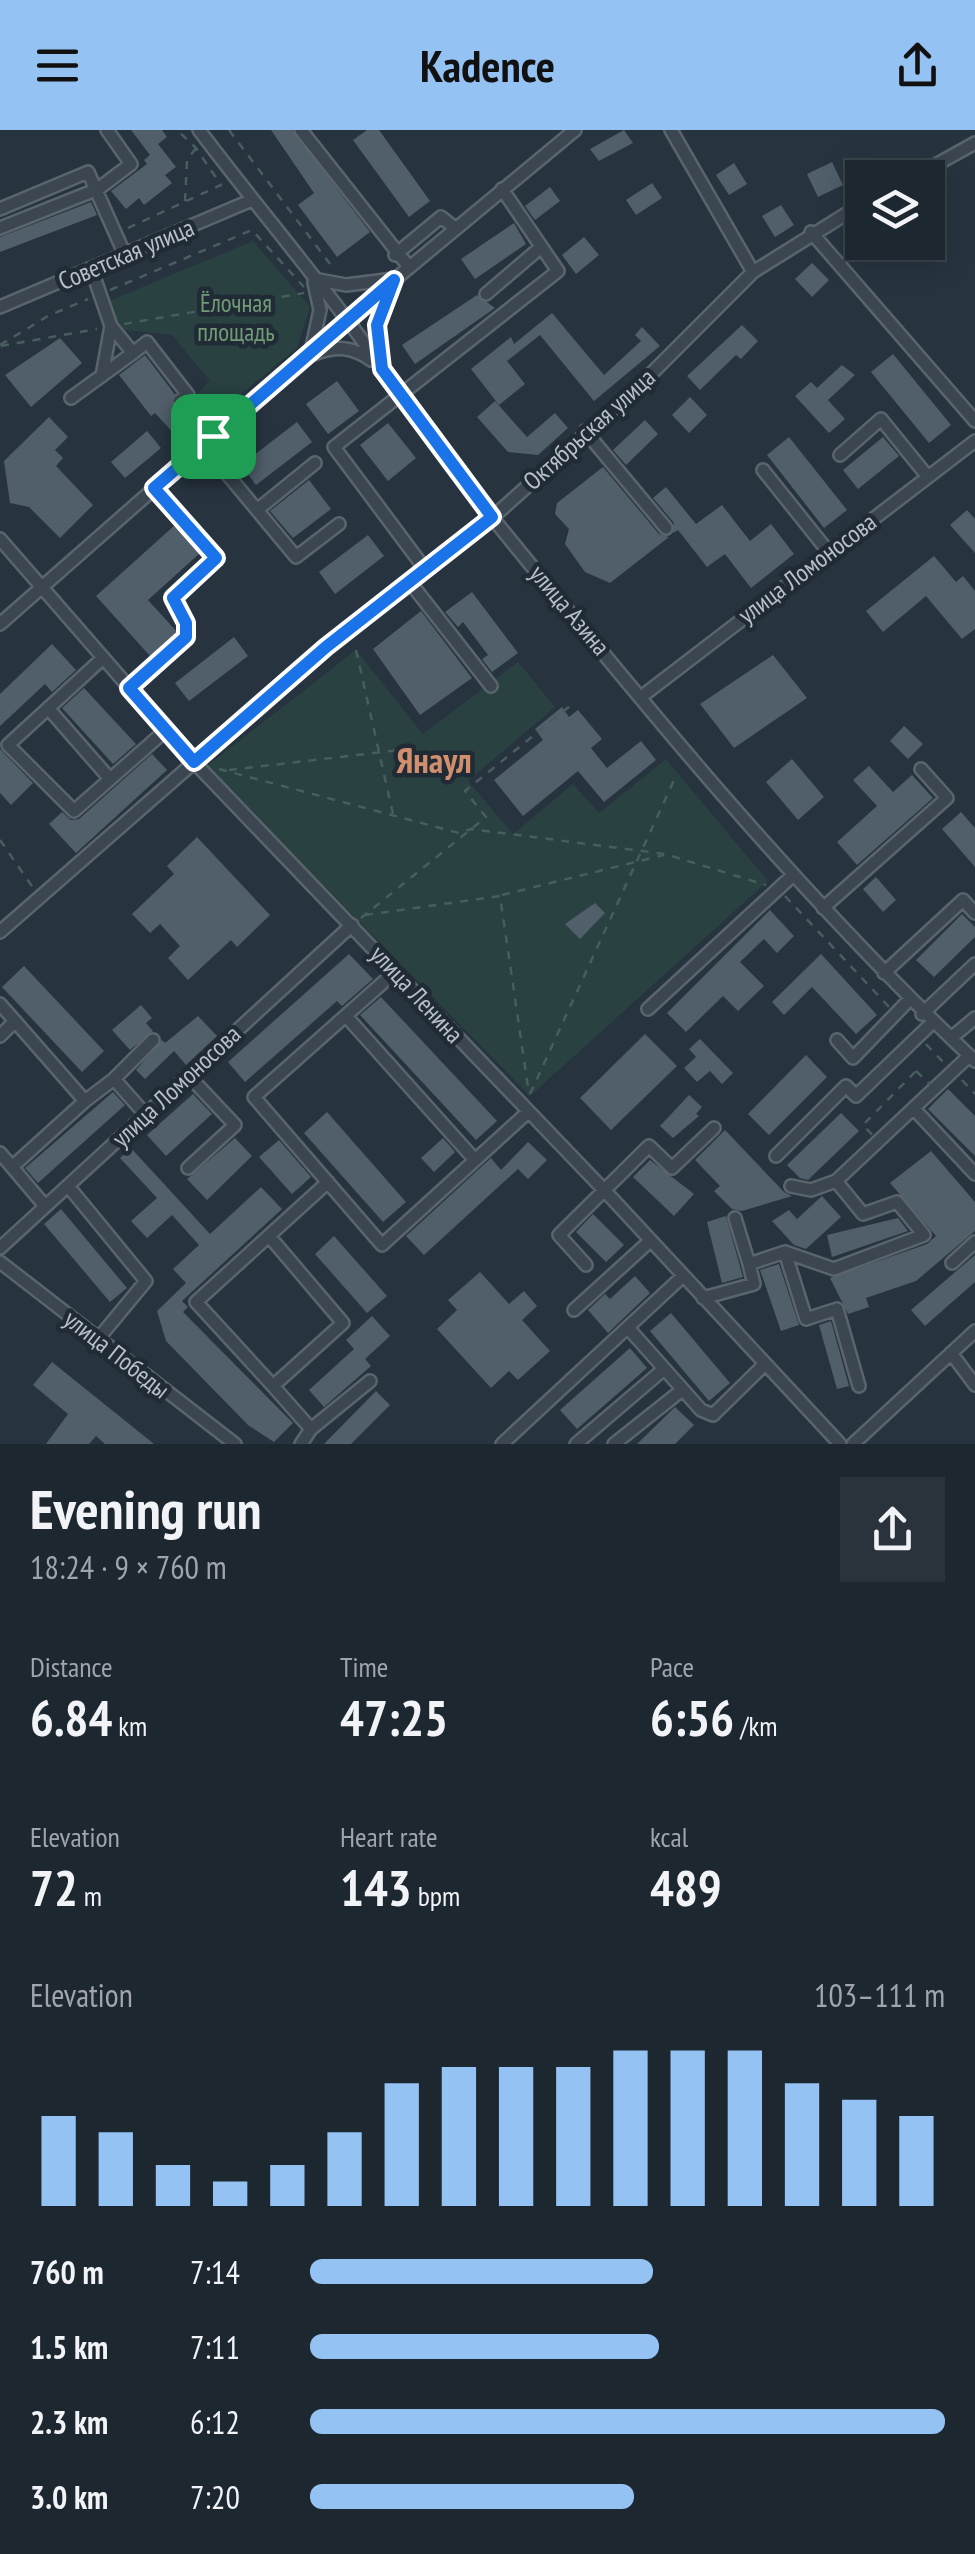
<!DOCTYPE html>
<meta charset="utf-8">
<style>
body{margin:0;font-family:"PT Sans Narrow",sans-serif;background:#2a333c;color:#f1f3f6;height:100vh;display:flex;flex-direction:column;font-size:38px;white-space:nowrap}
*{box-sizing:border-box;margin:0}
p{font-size:32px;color:#a0a5ab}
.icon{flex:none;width:55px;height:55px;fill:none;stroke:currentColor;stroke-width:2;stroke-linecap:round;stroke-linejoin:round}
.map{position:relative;height:1314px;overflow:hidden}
.drawer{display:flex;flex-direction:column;background:#1d2730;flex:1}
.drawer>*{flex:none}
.buttons{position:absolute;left:845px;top:30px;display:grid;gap:20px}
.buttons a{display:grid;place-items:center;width:100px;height:100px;border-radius:0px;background:#1d2730;box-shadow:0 5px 25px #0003,0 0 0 2px #3b444c;font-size:50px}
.pin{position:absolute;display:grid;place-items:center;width:85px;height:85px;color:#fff;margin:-42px;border-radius:20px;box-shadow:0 5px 15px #0006}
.round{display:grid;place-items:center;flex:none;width:105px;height:105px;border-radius:0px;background:#2a333c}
.overview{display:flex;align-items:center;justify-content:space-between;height:170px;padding:0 30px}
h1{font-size:55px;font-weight:700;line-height:75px}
.metrics{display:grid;grid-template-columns:repeat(3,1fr);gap:15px;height:170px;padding:10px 30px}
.metrics div{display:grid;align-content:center}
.metrics b{font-size:50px;font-weight:700}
.metrics small{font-size:28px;font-weight:400}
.metrics p{font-size:28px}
.chart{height:280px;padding:20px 30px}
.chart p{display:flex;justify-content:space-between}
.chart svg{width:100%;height:180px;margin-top:10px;stroke:#94c2f3;stroke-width:6}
ul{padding:0 30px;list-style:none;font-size:32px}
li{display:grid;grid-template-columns:160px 120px 1fr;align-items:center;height:75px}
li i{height:25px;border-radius:12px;background:#94c2f3}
header{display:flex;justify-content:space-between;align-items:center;height:130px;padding:0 30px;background:#94c2f3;color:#111;font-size:45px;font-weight:700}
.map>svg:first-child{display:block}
</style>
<header><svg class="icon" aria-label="menu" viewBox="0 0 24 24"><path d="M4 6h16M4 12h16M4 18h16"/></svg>Kadence<svg class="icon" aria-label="share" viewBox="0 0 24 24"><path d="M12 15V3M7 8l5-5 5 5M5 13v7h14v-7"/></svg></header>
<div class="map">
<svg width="975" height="1314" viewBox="0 0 975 1314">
<rect width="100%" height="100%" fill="#273440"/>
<path fill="#294141" d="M253,111L310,177L297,218L207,292L189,272L210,251L172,205L125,200L112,185L109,171Z
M356,520L423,604L518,532L555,577L468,651L513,704L573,654L599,683L666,629L768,751L530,966L207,636Z"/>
<path fill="#515f6b" d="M131,0H162L167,7L158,14L176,37L165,45L172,53L144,75L139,68L126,79L111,61L147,34L144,30L150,25Z
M271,0H292L370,102L337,127L298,75L314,63Z
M367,0H379L430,71L409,87L353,10Z
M624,0L633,13L599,31L590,19Z
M832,32L843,55L818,67L807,44Z
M734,33L747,54L729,65L716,45Z
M652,53L662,68L636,85L626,70Z
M550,57L560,71L535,90L525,76Z
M91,72L97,85L0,122V107Z
M781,75L794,95L775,107L762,86Z
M514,93L526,114L475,149L461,129Z
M584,107L599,125L576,144L562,125Z
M812,133L829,150L812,167L795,149Z
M477,165L495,178L415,234L402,215Z
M552,183L604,245L641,211L635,205L642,197L660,216L594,271L540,205L507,231L525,254L499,275L471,239L511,207L514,214Z
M742,195L758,211L741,229L736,225L700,260L687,246Z
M60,208L82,233L31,277L5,245Z
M893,224L951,295L929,313L871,242Z
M145,225L174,263L172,277L189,295L176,306L155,283L151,286L119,245Z
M842,235L855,245L828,270L845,289L829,303L795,266L811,252L817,258Z
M337,251L359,281L328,304L306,274Z
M690,267L707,285L689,303L672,285Z
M495,271L527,307L555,283L568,298L538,325L508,322L477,287Z
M49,287L68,307L55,320L63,328L56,336L93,375L60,408L29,377L10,373L4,331Z
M645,290L658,304L626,335L613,320Z
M297,292L312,312L256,355L241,335Z
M388,293L416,328L388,351L360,315Z
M147,301L161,318L125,348L111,332Z
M789,307L847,380L824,398L767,325Z
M883,307L899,326L858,359L843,340Z
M603,337L659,404L669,407L610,453L585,442L565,414L569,399L555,384L557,373Z
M309,350L331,379L293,408L270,381Z
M666,357L696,394L722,375L750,411L771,394L794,424L751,458L725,424L707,437L678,400L673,403L674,393L653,368Z
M967,380L975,389V423L950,395Z
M175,395L200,423L148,470L177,502L150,526L96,466Z
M368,405L384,426L335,464L319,442Z
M934,426L956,452L963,446L975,461V499L962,509L926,466L883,502L866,481Z
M472,462L518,523L492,542L482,529L488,525L463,492L458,497L445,482Z
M421,481L472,548L420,585L373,519Z
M234,507L248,526L189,571L175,553Z
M52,514L76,540L52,562L45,554L0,596V564Z
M773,525L807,568L734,618L700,574Z
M84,558L136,614L113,634L62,578Z
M562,577L569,587L578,580L602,609L591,618L607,638L641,611L656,630L604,672L578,641L523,686L494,650L543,610L535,599Z
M904,596L923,614L908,629L890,611Z
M0,619L33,653L11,675L0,663Z
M152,624L167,640L76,723L49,694L62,682L71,690L79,689Z
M792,629L824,667L798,690L766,652Z
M869,636L893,662L912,645L933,668L857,735L837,712L877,676L853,650Z
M961,682L975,698V737L942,699Z
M197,707L270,785L237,817L231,810L188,850L168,828L180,816L160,794L150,803L132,784L174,744L167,736Z
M876,747L896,770L883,782L863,759Z
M595,773L605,783L580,809L565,794Z
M770,780L794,806L777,823L764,809L740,832L764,856L738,881L723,866L686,902L667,883Z
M962,784L975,797V807L934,847L916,830Z
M349,824L373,849L342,876L337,871L245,952L228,932Z
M821,824L877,885L856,904L812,857L784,885L772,872Z
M24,836L104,921L82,942L2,857Z
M381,867L497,991L476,1010L360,885Z
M141,875L152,888L146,893L153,901L130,920L112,900Z
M198,886L217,906L186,935L174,921L145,949L136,940L162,910L165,913Z
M645,904L677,936L611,1000L580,968Z
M700,909L733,943L722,954L710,941L697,952L684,938L696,927L689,919Z
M806,925L827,947L769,1005L748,984Z
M948,959L975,986V1026L928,979Z
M113,962L125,975L38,1053L25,1038Z
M193,964L212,984L166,1026L147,1005Z
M689,965L702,977L696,984L699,986L673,1008L660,996Z
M327,982L406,1072L383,1092L304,1003Z
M841,983L859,1001L808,1050L800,1048L787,1035Z
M725,1000L784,1062L792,1066L742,1081L732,1079L714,1061L720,1056L695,1030Z
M235,1008L252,1026L207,1070L187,1049Z
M443,1008L455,1022L434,1042L421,1028Z
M279,1010L311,1047L292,1064L259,1027Z
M528,1012L547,1030L528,1049L518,1039L424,1125L406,1106L491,1028L501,1040Z
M131,1018L210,1104L261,1057L282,1079L182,1171L188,1177L183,1182L293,1293L274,1312L248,1295L166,1211L157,1181L186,1153L173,1139L199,1115L172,1085L147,1108L131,1091L157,1068L120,1028Z
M931,1021L975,1072V1101L916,1151L866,1168L869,1177L848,1184L830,1148L927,1114L936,1106L890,1053Z
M650,1030L694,1064L674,1086L633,1047Z
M822,1066L841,1087L806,1119L794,1115L772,1091L789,1080L797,1089Z
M61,1079L127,1158L110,1172L44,1094Z
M593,1084L624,1115L606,1132L576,1102Z
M726,1086L743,1147L722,1153L707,1092Z
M898,1088L908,1101L832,1127L827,1105Z
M334,1106L387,1166L367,1183L315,1124Z
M975,1125V1152L925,1196L911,1180Z
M779,1134L799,1195L781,1201L760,1140Z
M480,1142L509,1174L524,1161L537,1176L522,1190L550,1221L518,1250L509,1241L491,1258L437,1199L457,1180L448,1170Z
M635,1146L650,1163L608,1203L588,1180L605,1164L610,1169Z
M671,1183L730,1253L709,1271L650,1201Z
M372,1186L390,1206L365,1229L371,1236L324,1277L309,1260L354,1219L346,1210Z
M831,1191L849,1256L837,1259L819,1195Z
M630,1218L647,1238L577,1299L560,1280Z
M52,1232L154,1314H105L96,1306L89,1314H46L68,1284L33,1255Z
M376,1261L390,1275L351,1314H324Z
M675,1277L694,1295L675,1314H637Z"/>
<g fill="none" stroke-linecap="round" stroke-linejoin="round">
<g stroke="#59646d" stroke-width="16">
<path id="minor" d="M199,0C248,65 300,127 348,191C394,252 434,316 482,375C641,571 792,757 975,931
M301,0L409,137
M671,0L753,142
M912,48L975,13
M0,79L88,42L125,125
M0,98L98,59L131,34L107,0
M811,102L975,291
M395,125L441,87L455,98
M91,138L111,196L133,223L147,212L188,265L179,271L213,306
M314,149L346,155L394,149
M486,164L540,118
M0,177L252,70
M312,217L320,180L314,153
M314,224C336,216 352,216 371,230
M380,231L377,195L390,158
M102,246L111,196
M71,268L133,223
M585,301L666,398
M203,315L296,427L339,394
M840,325L881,289L928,347
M763,340L827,420
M257,380L315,333
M0,409L194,632L605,1061L840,1314
M425,439L334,317L558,141L502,59
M409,451L491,556
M0,494L347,189L575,0
M103,528L8,615L74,681L166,600
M129,558L186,507L187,493L173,468L216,427L154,358
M641,567L975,311
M48,578L110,649
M823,778L947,668L921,639
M0,802L326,517L493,387L636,259L753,142L862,74
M396,841L254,967L382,1115L528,982
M884,843L963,770L975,783
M0,874L85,971L12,1037L0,1023
M648,879L791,747
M922,884L975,834
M346,886L475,1030
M0,906L15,891
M951,908L975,888
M837,910L853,928L909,870
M114,949L153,910
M85,971L114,949L145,984
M915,980L975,1044
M776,1026L846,956L856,966L932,893
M12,1037L45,1076
M188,1038L235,995L188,945
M68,1056L146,1151L98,1209
M791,1056L811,1060L836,1051L969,926
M735,1088L749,1134
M269,1106L343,1193L273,1256L196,1172L328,1052
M0,1118L352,795
M785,1122L834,1139L924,1105L897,1072L863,1084L836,1051
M0,1132L235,1314
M952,1133L975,1112
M586,1135L559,1105L649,1016L672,1038L714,998
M703,1168L754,1154L749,1134L785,1122L806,1189L837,1179L859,1256
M574,1180L650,1111
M629,1199L701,1280L713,1285L765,1234
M951,1223L975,1255
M273,1256L311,1299L301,1314
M311,1299L370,1251
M502,1314L683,1146
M576,1314L664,1239
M614,1314L682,1260
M853,1314L975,1201"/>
</g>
<path stroke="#485d5e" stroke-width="2.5" stroke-dasharray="8 8" stroke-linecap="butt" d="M229,0L330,134
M185,71L187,30L196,18
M128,98L221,55L196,18L177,0
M110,160L252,100L304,157
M124,194L304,163
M0,215L48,186L88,169
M1,216L97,199
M356,520L393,684
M219,639L459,703L471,699L665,724L766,755
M229,640L408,619
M0,710L34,759
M502,765L664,725
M785,766L889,877
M365,785L500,766L529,964
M361,788L486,687L465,661L570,576
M926,914L945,934
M916,941L934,958L879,1012L863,995Z
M962,950L975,964
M530,964L675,648"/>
<use href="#minor" stroke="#3b4650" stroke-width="11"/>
</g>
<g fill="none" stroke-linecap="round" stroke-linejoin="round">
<g stroke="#fff" stroke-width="20">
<path id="route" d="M394,150L377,195L382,239L492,387L326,517L194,632L129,558L186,507V493L173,468L216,428L154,358Z"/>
</g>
<use href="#route" stroke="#1a73e8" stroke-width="12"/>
</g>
<g text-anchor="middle" stroke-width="9" stroke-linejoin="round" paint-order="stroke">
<g font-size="25" fill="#b8c1ca" stroke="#202b35">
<text transform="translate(126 124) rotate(-23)" y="9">Советская улица</text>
<text transform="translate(589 299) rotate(-42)" y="9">Октябрьская улица</text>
<text transform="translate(807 438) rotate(-37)" y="9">улица Ломоносова</text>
<text transform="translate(570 480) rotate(50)" y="9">улица Азина</text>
<text transform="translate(417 864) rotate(47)" y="9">улица Ленина</text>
<text transform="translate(176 956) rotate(-43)" y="9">улица Ломоносова</text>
<text transform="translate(117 1224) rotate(38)" y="9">улица Победы</text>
</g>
<g font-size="25" fill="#719a76" stroke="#202b35">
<text x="236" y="182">Ёлочная<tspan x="236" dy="29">площадь</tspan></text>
</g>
<g font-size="35" font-weight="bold" fill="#d18f6d" stroke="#202b35">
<text x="434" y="643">Янаул</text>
</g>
</g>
</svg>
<div class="buttons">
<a><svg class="icon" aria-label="layers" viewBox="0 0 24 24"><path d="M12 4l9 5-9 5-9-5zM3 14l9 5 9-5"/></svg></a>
</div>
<div class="pin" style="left:213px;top:306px;background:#1e9e55"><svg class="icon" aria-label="arrive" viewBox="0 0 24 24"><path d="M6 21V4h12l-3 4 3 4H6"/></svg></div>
</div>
<section class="drawer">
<div class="overview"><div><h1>Evening run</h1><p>18:24 · 9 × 760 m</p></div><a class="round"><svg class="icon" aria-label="share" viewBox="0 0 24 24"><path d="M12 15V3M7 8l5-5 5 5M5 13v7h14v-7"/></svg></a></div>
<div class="metrics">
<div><p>Distance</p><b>6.84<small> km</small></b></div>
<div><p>Time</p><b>47:25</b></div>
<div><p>Pace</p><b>6:56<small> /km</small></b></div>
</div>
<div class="metrics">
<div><p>Elevation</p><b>72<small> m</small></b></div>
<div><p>Heart rate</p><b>143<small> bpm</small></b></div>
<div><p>kcal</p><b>489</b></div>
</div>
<div class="chart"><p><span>Elevation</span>103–111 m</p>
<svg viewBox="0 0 160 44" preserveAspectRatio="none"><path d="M5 44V22M15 44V26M25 44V34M35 44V38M45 44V34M55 44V26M65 44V14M75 44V10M85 44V10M95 44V10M105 44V6M115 44V6M125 44V6M135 44V14M145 44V18M155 44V22"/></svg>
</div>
<ul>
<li><b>760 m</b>7:14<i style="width:54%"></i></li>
<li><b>1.5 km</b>7:11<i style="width:55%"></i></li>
<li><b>2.3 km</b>6:12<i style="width:100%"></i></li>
<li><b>3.0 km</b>7:20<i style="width:51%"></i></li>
</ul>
</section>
